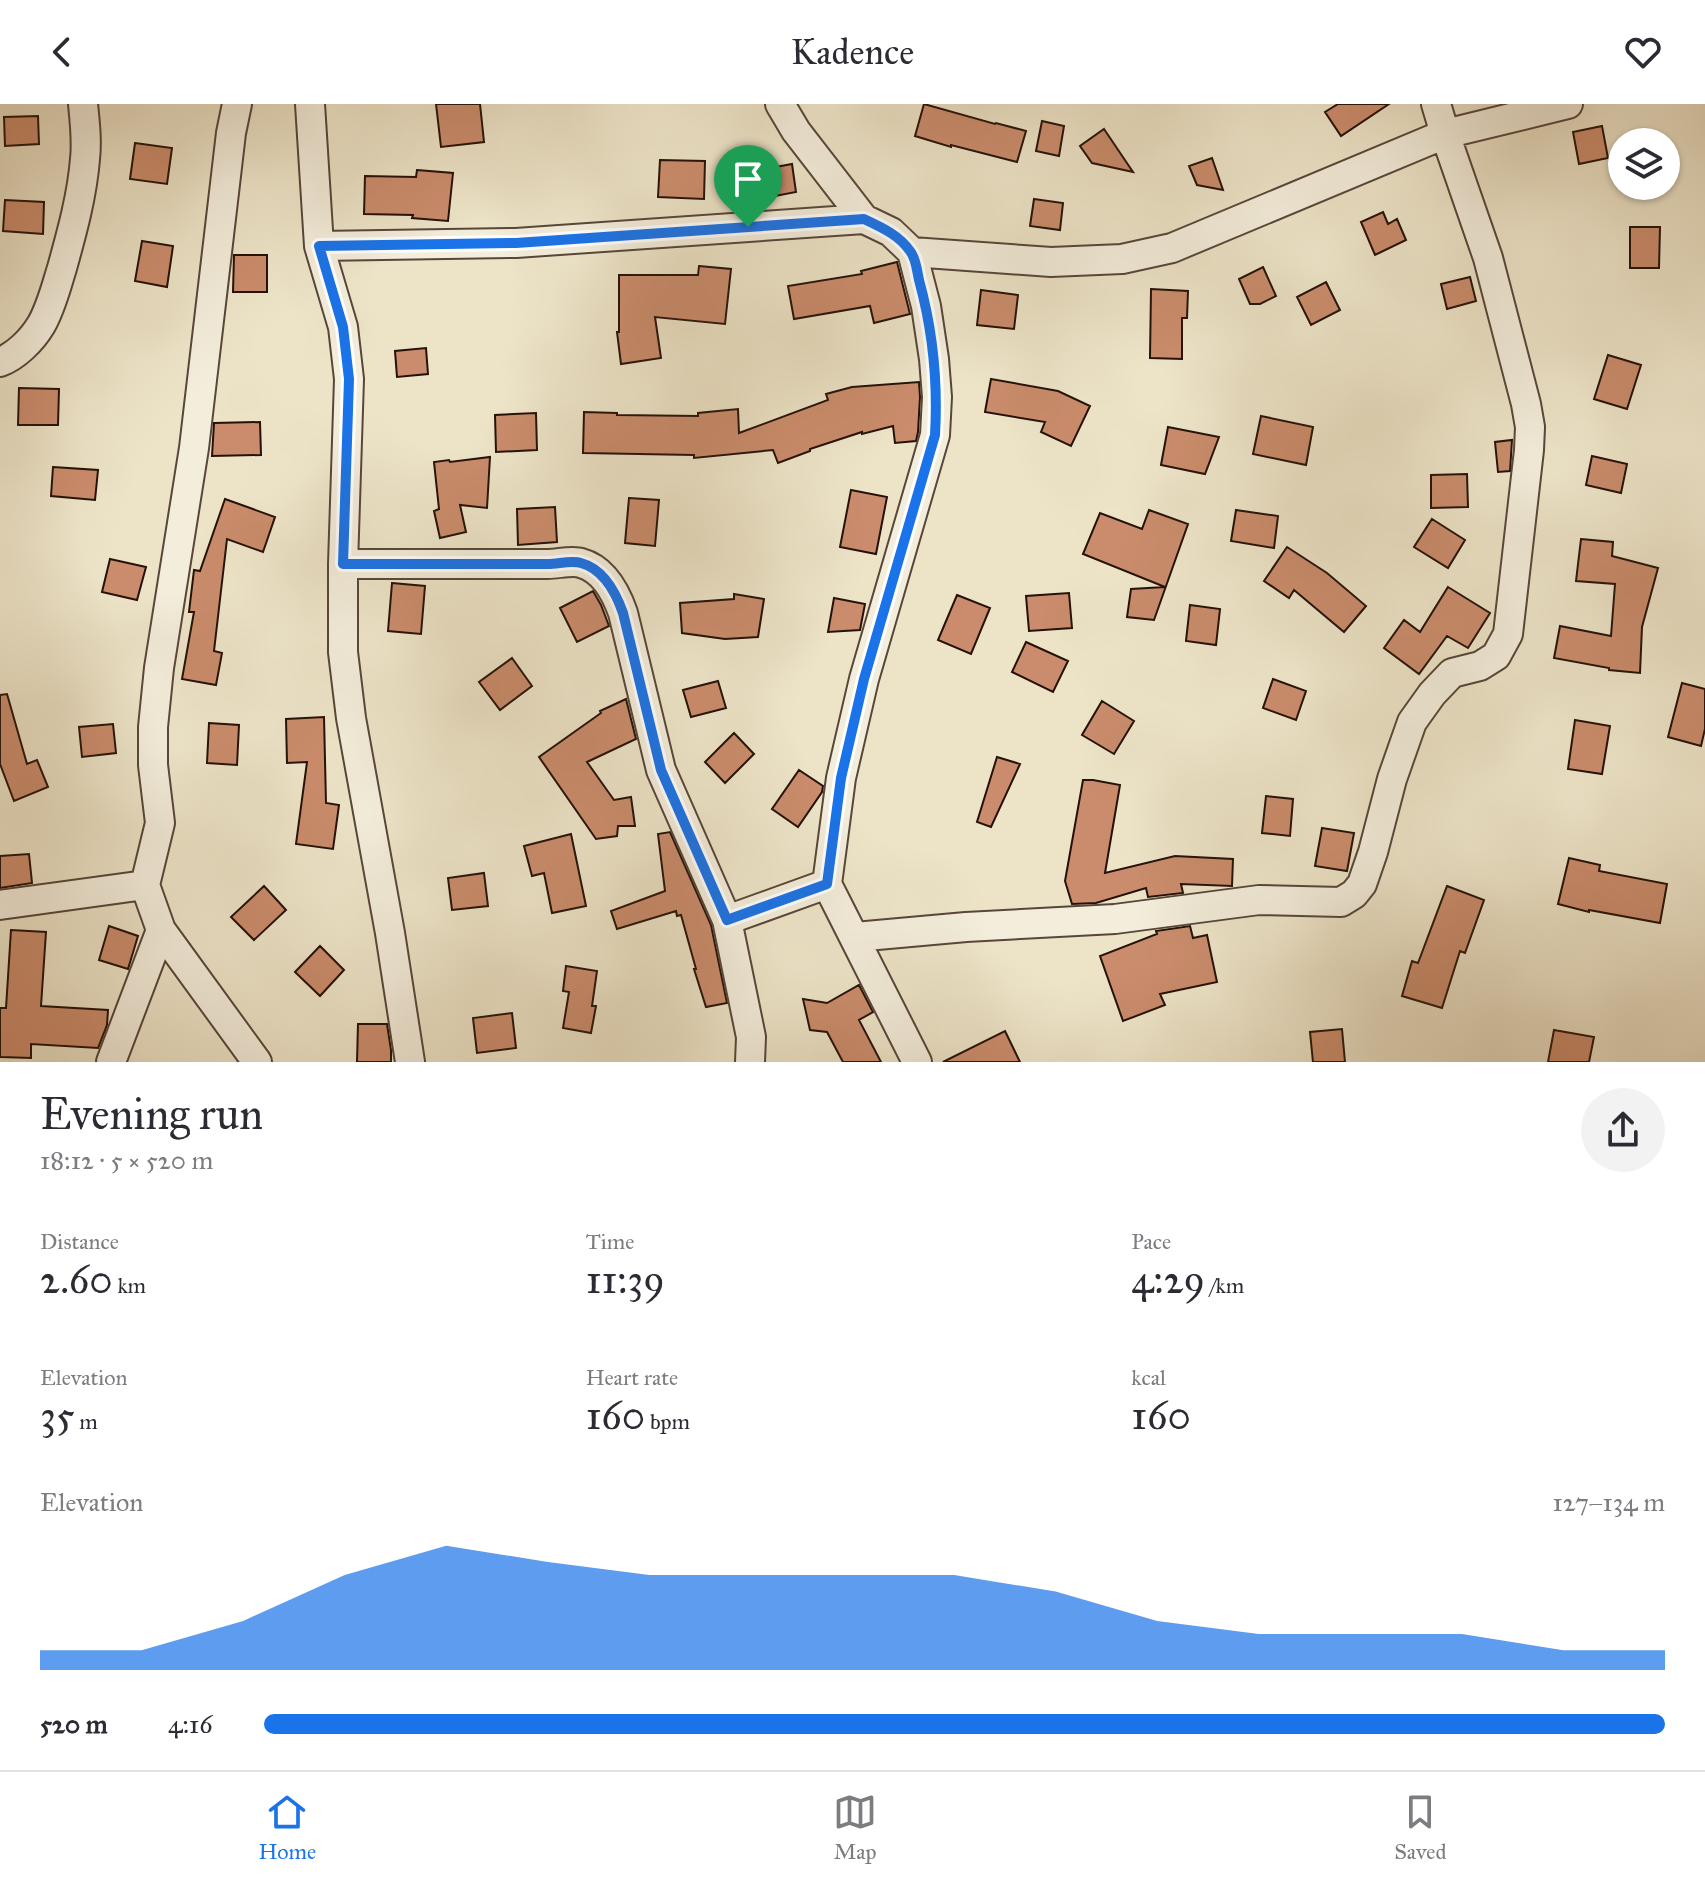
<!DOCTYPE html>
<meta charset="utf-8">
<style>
body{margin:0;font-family:"IM FELL Great Primer",serif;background:#f2f2f3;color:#2b2b33;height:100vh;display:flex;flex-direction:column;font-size:30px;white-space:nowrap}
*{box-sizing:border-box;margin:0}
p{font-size:26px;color:#7c7c81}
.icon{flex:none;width:44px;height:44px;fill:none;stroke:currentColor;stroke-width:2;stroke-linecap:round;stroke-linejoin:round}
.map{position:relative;height:958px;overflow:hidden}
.sheet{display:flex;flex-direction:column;background:#fff;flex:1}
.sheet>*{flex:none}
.buttons{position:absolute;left:1608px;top:24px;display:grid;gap:16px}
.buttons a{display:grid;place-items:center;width:72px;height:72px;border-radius:50%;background:#fff;box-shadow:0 2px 6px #0004;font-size:40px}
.pin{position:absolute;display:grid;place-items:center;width:68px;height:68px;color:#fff;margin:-82px -34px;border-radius:50% 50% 50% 0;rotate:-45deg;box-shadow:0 0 8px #0007}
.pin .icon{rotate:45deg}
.round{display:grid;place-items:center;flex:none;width:84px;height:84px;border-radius:42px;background:#f2f2f3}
.head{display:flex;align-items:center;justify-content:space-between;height:136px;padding:0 40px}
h1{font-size:44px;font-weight:600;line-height:60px}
.stats{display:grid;grid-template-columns:repeat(3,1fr);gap:12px;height:136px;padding:8px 40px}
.stats div{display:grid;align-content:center}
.stats b{font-size:40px;font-weight:600}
.stats small{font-size:22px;font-weight:400}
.stats p{font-size:22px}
.chart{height:224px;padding:16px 40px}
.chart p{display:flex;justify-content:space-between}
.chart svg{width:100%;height:144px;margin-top:8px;fill:#1a73e8;opacity:.7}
ul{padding:0 40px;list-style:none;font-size:26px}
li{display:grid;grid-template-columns:128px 96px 1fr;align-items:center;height:60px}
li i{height:20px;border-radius:10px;background:#1a73e8}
header{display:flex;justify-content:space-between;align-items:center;height:104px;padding:0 40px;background:#fff;font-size:36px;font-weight:600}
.menu{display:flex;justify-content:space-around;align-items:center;height:112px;border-top:2px solid #e1e1e2;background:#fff;font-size:22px;color:#7c7c81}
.menu a{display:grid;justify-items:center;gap:4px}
.menu .selected{color:#1a73e8}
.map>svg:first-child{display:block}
</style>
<header><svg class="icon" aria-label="back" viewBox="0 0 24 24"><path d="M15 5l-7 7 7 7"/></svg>Kadence<svg class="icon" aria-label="heart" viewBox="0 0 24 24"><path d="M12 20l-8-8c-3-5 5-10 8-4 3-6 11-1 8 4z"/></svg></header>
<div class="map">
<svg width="1705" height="958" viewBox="0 0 1705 958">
<rect width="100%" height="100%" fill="#ede4c8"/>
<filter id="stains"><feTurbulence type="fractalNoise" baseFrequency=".0025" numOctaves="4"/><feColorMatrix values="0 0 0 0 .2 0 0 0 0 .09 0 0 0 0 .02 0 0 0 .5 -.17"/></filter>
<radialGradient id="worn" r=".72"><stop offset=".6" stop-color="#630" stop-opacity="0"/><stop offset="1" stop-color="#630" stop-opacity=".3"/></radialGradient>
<path fill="#ca8c6c" stroke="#251109" stroke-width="2" d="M436,0H480L484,38L441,43Z
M924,0L995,20L996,19L1026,27L1017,58L951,41V43L915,32Z
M1338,0H1389L1341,32L1325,8Z
M38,12L39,40L5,42L4,13Z
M1042,17L1064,22L1059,52L1036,47Z
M1602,22L1608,54L1579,60L1573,28Z
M1104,25L1133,68L1092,59L1080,42Z
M135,39L172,44L167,80L130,75Z
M1212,54L1223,86L1197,81L1189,62Z
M660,56L705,57L704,95L658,93Z
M792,60L796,88L759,95L754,67Z
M417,66L453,69L448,117L412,114L413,111L364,110L365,72L416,73Z
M1034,95L1063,99L1060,126L1030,122Z
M5,96L44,98L43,130L3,127Z
M1383,108L1388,120L1397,115L1406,136L1375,151L1361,118Z
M1630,123H1660L1659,164H1630Z
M142,137L173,142L167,183L135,177Z
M234,151H267V188H233Z
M897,158L910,210L874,219L870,202L794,215L788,182L862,170L861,167Z
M699,162L731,165L725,220L655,213L661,254L621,260L617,228H619V171H698Z
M1263,163L1276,192L1260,200H1250L1239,175Z
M1470,173L1476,197L1447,205L1441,180Z
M1326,178L1340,206L1311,221L1297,193Z
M1151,185L1188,187L1187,214H1182V255L1150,254Z
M981,186L1018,191L1014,225L977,221Z
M426,244L428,270L397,273L395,247Z
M1608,251L1641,261L1627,305L1594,295Z
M991,275L1058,287L1090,302L1071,342L1041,328L1045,318L985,308Z
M919,278L920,293L918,328L916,337L895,339L893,322L862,330V328L810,345V347L778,359L773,346L694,354V351L583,349L584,308L617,309V311L698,312V309L738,305L739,329L828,296L826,290L852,283Z
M19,284L59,285L58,321H18Z
M536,309L537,346L496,348L495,311Z
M1261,312L1313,323L1306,361L1253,350Z
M260,318L261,351L212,352L214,319Z
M1168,323L1219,333L1205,370L1161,361Z
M1512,336L1510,367L1498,368L1495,338Z
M1592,352L1627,360L1621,389L1586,381Z
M490,353L487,404L460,401L466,428L440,434L434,407L439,405L434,358L449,356L450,358Z
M53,363L98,366L95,396L51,392Z
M1467,370L1468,403L1431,404V371Z
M851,386L887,393L876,450L840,443Z
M629,394L659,396L655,442L625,439Z
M225,395L275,413L263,448L227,435L214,547L222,549L216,581L182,575L194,508H189L194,466L200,467Z
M555,403L557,438L518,441L517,405Z
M1149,406L1188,420L1154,516L1127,513L1131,485L1165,483L1083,450L1100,409L1142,425Z
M1236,406L1278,412L1274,444L1231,437Z
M1432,415L1465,436L1448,464L1414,443Z
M1581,435L1613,438L1612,452L1658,464L1642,523L1640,569L1609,566V564L1554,554L1560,522L1611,532L1615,480L1576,477Z
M1287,443L1327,469L1366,502L1344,528L1294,486L1289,494L1264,477Z
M110,455L146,463L137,496L102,488Z
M392,479L425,482L421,530L388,527Z
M1448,483L1490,509L1468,544L1447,532L1419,570L1384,544L1404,516L1420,528Z
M593,487L601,501L609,522L577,538L560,504Z
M1069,489L1072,524L1029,527L1026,492Z
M734,490L764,495L758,533L725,535L682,529L680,499L734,495Z
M957,491L990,504L971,550L938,536Z
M834,494L865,500L860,526L828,528Z
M1190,501L1220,505L1216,541L1186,537Z
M1026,538L1068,557L1053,588L1012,568Z
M512,554L532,582L500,606L479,578Z
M1273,575L1306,587L1296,616L1263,604Z
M718,577L726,604L691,613L683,586Z
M1682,579L1705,585V625L1701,642L1668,633Z
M7,590L27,660L37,656L48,683L14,697L0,660V591Z
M626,595L636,635L587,658L614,696L631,693L635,722H618L617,732L596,735L539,653L601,609L600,607Z
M1102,597L1134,617L1114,650L1082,631Z
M324,613L326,699L339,701L333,745L296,740L307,658L287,659L286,615Z
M1575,616L1610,622L1602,670L1568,665Z
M209,619L239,621L237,661L207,659Z
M113,620L116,649L82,653L79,623Z
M734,629L754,650L725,679L705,658Z
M997,653L1020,660L991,723L977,718Z
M799,666L823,682L822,688L798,723L772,705Z
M1083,676H1093L1120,681L1105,769L1175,752L1233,755L1232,782L1181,780L1183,789L1148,793L1146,784L1096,799L1072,800L1065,777Z
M1266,692L1293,695L1290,732L1262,729Z
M1322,724L1354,729L1347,767L1315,762Z
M670,728L711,821L727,899L706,903L694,865H696L681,811L677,812L676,807L617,825L611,807L665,787L658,730Z
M571,730L586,802L552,809L544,769L532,772L524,742Z
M29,750L32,779L0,784V752Z
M1569,754L1600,761L1599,767L1667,780L1660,819L1589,806V808L1558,800Z
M484,769L488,802L452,806L448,774Z
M264,782L286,806L254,836L231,813Z
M1447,782L1484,796L1465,849L1460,847L1442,904L1402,892L1412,857L1418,859Z
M109,822L138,832L128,865L99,856Z
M1190,822L1193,834L1207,831L1217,878L1160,890L1165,901L1123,917L1100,852L1157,830L1156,827Z
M11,826L46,828L41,902L108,906L107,921L98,944L31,940V954L0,953V904H6Z
M320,842L344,866L320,892L295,868Z
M566,862L597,867L592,902H596L591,929L563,924L569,888L563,887Z
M859,881L873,908L859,916L881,958H843L827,928L810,926L803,895L827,899Z
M512,909L516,944L477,949L473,914Z
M358,920H387L391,946V958H357Z
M1342,925L1345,958H1313L1310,928Z
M1554,926L1594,933L1589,958H1548Z
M1005,927L1020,958H943Z"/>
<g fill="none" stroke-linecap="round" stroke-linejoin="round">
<g stroke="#574639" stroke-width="32">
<path id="minor" d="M237,0L231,29L194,344L159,564L153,623V661L160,719L145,781L161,826L257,958
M310,0L319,142L343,223L349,275L343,460V548L351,614L390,829L410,958
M780,0L796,27L864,115L891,128L912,148L926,202L934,255L937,293L935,331L864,575L841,674L827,780L917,958
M319,142L516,139L864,115
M912,148L1051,158L1122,155L1172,144L1445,30L1436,0
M0,258C16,252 32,236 41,221C51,204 56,183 62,164C72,128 82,92 85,55C87,37 85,19 83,0
M343,460H548C558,460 572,456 581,459C603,465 616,489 623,509L661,666L727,816L751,933L750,958
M0,801L145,781
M727,816L827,780
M855,833L966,823L1115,815L1259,796L1341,798L1354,790L1362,780L1373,748L1392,675L1412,618L1432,590L1452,569L1480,562L1496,552L1508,530L1529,346L1530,323L1526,300L1488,154L1445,30L1568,0
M111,958L161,826"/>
</g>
<use href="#minor" stroke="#f3eddb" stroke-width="28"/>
</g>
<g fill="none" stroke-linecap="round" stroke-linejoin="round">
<g stroke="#fff" stroke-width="16">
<path id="route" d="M864,115C881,123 899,131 910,147C916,154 917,167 919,176C933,227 938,279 935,331L864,575L841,674L827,780L727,816L661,666L623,509C616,489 603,465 581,459C572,456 558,460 548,460H343L349,275L343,223L319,142L516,139Z"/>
</g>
<use href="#route" stroke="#1a73e8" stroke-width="10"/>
</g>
<rect width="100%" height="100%" filter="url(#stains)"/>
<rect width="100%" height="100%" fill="url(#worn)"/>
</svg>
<div class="buttons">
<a><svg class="icon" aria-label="layers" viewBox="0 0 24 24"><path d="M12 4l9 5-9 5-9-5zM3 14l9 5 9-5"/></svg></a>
</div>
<div class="pin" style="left:748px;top:123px;background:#1e9e55"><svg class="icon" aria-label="arrive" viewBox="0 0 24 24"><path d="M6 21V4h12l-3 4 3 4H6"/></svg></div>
</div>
<section class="sheet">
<div class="head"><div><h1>Evening run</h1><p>18:12 · 5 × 520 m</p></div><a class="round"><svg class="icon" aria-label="share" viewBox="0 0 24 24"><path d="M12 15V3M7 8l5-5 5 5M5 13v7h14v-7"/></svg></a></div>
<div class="stats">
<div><p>Distance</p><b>2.60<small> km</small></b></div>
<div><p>Time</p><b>11:39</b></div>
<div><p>Pace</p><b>4:29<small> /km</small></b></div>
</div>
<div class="stats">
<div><p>Elevation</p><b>35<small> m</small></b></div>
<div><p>Heart rate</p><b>160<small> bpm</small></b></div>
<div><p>kcal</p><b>160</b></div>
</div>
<div class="chart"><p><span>Elevation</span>127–134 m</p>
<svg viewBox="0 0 160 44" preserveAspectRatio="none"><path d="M0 44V38L10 38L20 29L30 15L40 6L50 11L60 15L70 15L80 15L90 15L100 20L110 29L120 33L130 33L140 33L150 38L160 38V44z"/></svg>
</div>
<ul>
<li><b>520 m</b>4:16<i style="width:100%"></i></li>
</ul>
</section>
<nav class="menu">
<a class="selected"><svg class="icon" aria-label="home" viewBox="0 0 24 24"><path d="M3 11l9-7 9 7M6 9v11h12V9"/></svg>Home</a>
<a><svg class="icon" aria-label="map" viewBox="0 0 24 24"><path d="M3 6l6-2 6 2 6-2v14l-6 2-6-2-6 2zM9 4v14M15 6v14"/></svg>Map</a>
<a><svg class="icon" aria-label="saved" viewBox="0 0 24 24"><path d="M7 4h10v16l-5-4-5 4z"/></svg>Saved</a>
</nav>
